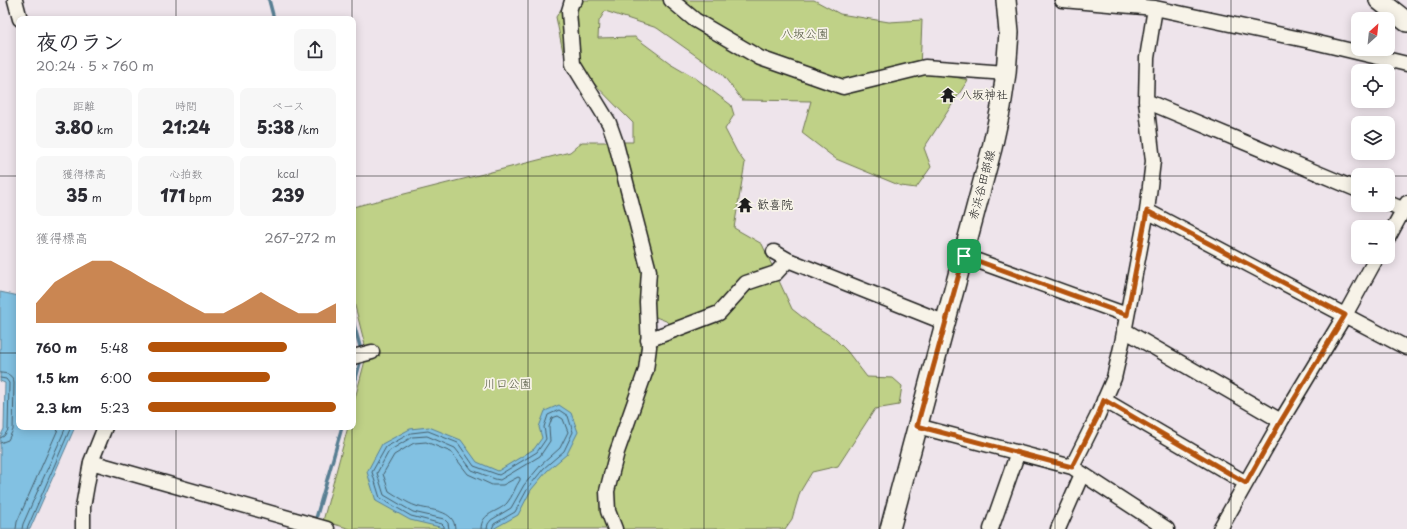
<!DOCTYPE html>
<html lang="ja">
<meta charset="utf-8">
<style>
body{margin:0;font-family:"Playpen Sans","Klee One",sans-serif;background:#f7f7f7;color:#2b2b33;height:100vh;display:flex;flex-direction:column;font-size:15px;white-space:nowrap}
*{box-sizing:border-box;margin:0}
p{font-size:13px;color:#7c7c81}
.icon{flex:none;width:22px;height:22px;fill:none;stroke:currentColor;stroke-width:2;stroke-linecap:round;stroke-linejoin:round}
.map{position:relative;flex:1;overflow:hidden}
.sheet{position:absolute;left:16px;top:16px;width:340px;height:414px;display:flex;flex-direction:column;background:#fff;border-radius:8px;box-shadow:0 2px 10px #0003}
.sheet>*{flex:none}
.needle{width:26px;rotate:27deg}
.controls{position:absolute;left:1351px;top:12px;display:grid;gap:8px}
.controls a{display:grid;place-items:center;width:44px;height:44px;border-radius:8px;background:#fff;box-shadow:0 2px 10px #0003;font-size:20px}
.pin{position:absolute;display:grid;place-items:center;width:34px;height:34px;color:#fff;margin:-17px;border-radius:8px;box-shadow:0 2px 6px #0006}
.round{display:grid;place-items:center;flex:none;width:42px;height:42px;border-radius:8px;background:#f7f7f7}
.summary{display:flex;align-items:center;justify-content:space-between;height:68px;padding:0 20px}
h1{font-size:22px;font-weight:800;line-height:30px}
.figures{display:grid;grid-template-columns:repeat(3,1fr);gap:6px;height:68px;padding:4px 20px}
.figures div{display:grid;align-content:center;border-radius:8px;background:#f7f7f7;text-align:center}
.figures b{font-size:17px;font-weight:800}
.figures small{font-size:11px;font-weight:400}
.figures p{font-size:11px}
.chart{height:112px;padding:8px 20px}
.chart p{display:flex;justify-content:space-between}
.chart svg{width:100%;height:72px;margin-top:4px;fill:#b45309;opacity:.7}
ul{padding:0 20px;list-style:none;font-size:13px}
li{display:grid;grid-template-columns:64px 48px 1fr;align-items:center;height:30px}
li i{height:10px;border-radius:5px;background:#b45309}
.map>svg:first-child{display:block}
</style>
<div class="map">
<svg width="1407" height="529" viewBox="0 0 1407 529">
<rect width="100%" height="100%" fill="#eee4eb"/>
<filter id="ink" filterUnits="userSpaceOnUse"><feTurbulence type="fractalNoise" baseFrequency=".025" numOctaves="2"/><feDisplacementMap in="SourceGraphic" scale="8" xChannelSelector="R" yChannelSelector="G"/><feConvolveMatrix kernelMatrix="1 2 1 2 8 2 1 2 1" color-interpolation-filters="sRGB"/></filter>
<g filter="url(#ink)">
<path fill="#bfd187" stroke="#6e7652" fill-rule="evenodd" d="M567,0H814L840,14L889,22L922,20L920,69H919L968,80L924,148L931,167L916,188L901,186L836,159L802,133L811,101L742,100L722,74L657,28L605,11L599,21L598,38L635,37L670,63L694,77L731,105L734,115L725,129L737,152L745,163L734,228L762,244L792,309L811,324L834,338L847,351L867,377L893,378L902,386L899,405L875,409L838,466L812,472L800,492L792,519L785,529H351L323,521L348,427H353V406L367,353L353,298V207L570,152L582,142H608L615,140V142H633V123L563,52L556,17ZM648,314L666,321L677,331L649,347Z"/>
<path fill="#82c1e2" stroke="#597f93" d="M0,292L19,296V427H75L30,529H0V437L4,429L5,383L0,381Z
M559,405L571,413L578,432L567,454L547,471L531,490L518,515L493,529H448L410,520L376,501L367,472L382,444L410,429L429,427L461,440L477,462L498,471L534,449L542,438L539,427L545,411Z"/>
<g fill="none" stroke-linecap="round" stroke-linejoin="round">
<path stroke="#455e6b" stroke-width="1" d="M0,373C7,373 13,375 14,383L13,430L8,440L0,443
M0,378L6,379L9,383L8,430L4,436L0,438
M16,529L17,522L59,427
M22,529L23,524L66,427
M27,529L71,427
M444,529V526L442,524L411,516L380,498L372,472L386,447L411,433L428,431L458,443L474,466L499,475L537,452L546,439L544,427L548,415L559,410L568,416L573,432L564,451L544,468L528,488L515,512L494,524L492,529
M449,529L448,523L444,519L413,512L384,495L377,473L389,451L412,437L427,436L455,448L472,470L495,479L500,480L540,456L550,441L549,427L552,418L558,416L563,419L568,432L560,448L541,465L524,485L511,508L491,520L488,524L487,529
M455,529C455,509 430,511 416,506C407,503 397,496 389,491L383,474L394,455L414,443L426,442L451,452L468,474L492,485H503L518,477L520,478V480C515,487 513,496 507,503C498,513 481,512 481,529"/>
<path stroke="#597f93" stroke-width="3.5" d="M269,0L274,19
M353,321L361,350
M353,389L361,359
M315,522L342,427"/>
<g stroke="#1c1c1c" stroke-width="17">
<path id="street" d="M15,0L20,19
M575,0L572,1L569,11L573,64L609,123L615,140L649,271L647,302L649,347L646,370L617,452L607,491L608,511L615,529
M671,0L695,20L760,58L843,87L925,67L1006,73
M1062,0L1155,8L1310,41L1407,64
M1146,101L1358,190
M1388,203L1407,211
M1147,211L1407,348
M1388,238L1407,203
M774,252L788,260L946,323
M964,256L1127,315
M1124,330L1281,421
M648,340L719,313L746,283L776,273L788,260
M353,357L372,352
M1104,400L1246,483
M917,426L1072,467L1167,529
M91,462L327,529
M1072,467L1097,417L1114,378L1122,343L1147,211L1153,161L1146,101L1147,58L1155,8
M83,529V507L91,462L105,427
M991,529L1018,452
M1058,529L1082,474
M1220,529L1281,421L1345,315L1377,257"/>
</g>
<g stroke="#1c1c1c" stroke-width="22">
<path id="secondary" d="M1379,0L1407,22
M890,529L992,148L1001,107L1006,73L1009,32L1006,0"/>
</g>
<use href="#street" stroke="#f7f3e8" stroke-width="14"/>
<use href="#secondary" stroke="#f7f3e8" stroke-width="19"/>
</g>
</g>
<g fill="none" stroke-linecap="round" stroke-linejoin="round" filter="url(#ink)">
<g stroke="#fff" stroke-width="8">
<path id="route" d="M1147,211L1345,315L1281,421L1246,483L1104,400L1097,418L1072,467L917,426L964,256L1127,315Z"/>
</g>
<use href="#route" stroke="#b45309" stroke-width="5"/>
</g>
<path fill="none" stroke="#1c1c1c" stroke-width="1" stroke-opacity="0.55" d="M176,0V19M352,0V19M528,0V529M704,0V529M879,0V529M1055,0V529M1231,0V529M0,176H19M353,176H1358M1388,176H1407M0,353H19M353,353H1407M176,427V529M352,427V529"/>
<defs>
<g id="temple-bare" transform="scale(1.2)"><path d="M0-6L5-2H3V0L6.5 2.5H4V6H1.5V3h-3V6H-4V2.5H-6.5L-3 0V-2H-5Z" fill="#1c1c1c" stroke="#f7f3e8" stroke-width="2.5" paint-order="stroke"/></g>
</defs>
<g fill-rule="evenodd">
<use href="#temple-bare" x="948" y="95"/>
<use href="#temple-bare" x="745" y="205"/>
</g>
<g text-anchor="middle" stroke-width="3.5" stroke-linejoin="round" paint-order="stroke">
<g font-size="12" fill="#4d523c" stroke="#f7f3e8">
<text x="805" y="38">八坂公園</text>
<text x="508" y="388">川口公園</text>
</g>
<g font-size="12" fill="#1c1c1c" stroke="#f7f3e8" text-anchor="start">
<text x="960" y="99">八坂神社</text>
<text x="757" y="209">歓喜院</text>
</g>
<g font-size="12" fill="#1c1c1c" stroke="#f7f3e8">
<text transform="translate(982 185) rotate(-75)" y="4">赤浜谷田部線</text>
</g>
</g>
</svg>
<div class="controls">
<a><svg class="needle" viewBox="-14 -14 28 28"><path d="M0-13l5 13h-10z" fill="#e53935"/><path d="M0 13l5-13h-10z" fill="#7c7c81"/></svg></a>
<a><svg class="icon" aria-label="locate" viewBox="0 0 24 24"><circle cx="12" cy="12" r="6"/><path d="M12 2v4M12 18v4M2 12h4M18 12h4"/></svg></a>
<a><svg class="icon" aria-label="layers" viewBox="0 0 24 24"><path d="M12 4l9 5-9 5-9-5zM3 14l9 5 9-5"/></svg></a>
<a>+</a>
<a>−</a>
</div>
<div class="pin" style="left:964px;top:256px;background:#1e9e55"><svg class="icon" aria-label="arrive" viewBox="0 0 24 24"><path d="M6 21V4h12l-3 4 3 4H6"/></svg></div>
<section class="sheet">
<div class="summary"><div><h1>夜のラン</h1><p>20:24 · 5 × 760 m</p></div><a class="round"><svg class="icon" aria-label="share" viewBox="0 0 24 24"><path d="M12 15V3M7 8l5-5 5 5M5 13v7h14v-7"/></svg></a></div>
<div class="figures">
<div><p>距離</p><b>3.80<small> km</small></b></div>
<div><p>時間</p><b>21:24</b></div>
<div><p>ペース</p><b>5:38<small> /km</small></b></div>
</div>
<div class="figures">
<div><p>獲得標高</p><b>35<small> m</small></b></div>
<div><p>心拍数</p><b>171<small> bpm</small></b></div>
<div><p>kcal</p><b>239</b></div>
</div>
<div class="chart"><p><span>獲得標高</span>267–272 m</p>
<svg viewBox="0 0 160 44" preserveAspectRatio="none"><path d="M0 44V32L10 19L20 12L30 6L40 6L50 12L60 19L70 25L80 32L90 38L100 38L110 32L120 25L130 32L140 38L150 38L160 32V44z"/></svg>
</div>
<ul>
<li><b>760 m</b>5:48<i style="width:74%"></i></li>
<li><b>1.5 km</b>6:00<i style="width:65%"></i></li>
<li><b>2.3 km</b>5:23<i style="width:100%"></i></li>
</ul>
</section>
</div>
